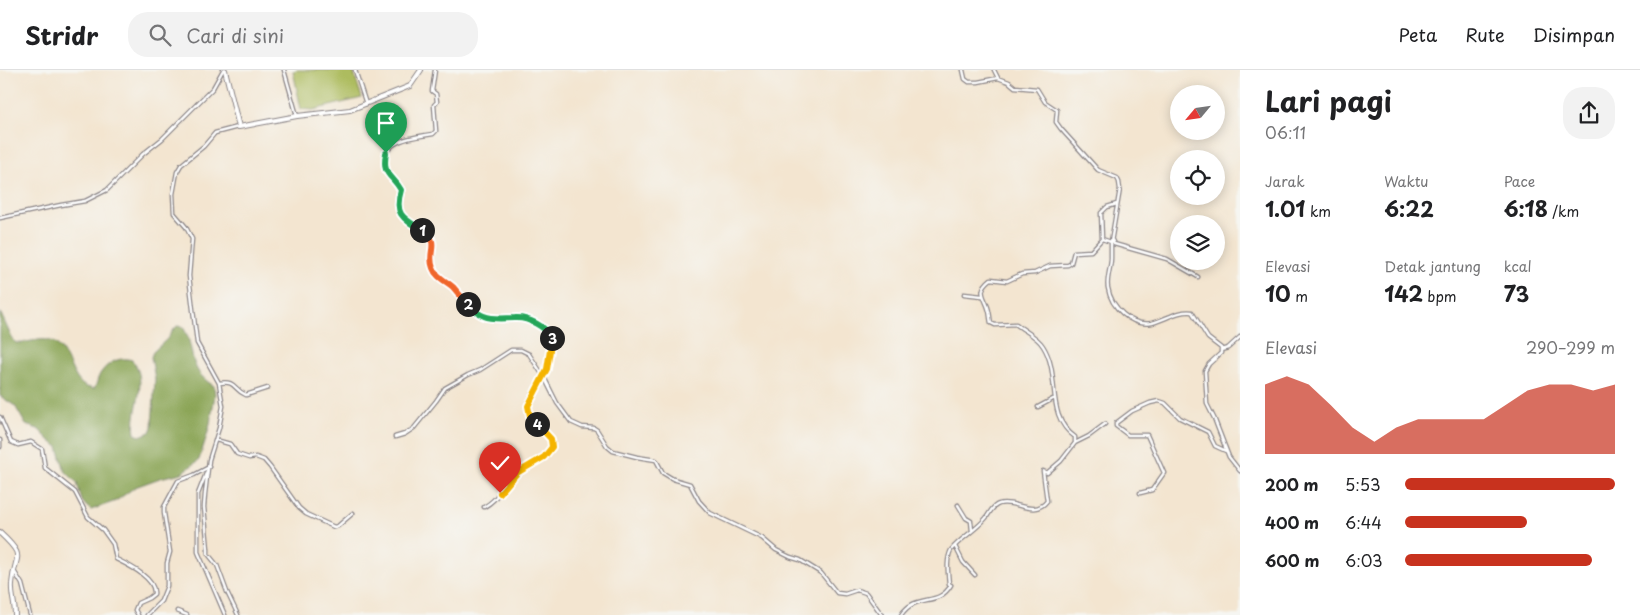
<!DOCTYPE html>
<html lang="id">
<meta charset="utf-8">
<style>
body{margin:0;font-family:"Playpen Sans",sans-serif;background:#f2f2f2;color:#202124;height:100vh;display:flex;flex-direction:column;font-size:19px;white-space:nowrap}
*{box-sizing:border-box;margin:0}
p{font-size:16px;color:#757577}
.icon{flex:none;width:28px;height:28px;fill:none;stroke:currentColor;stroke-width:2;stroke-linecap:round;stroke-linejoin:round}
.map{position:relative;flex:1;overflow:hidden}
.sheet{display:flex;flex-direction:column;background:#fff;width:400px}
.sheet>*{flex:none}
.needle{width:32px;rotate:241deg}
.buttons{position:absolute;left:1170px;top:15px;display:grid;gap:10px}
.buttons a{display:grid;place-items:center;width:55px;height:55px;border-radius:50%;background:#fff;box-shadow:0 2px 12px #0003;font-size:25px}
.pin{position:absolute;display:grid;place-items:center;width:42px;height:42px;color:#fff;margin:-51px -21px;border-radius:50% 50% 50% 0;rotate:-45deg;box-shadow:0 0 5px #0007}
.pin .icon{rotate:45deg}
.km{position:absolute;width:25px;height:25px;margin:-12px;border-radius:50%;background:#222;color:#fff;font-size:14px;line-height:25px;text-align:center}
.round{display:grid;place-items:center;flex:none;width:52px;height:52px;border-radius:20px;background:#f2f2f2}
.headline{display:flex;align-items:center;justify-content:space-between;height:85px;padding:0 25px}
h1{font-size:28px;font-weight:700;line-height:38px}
.figures{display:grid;grid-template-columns:repeat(3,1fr);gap:8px;height:85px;padding:5px 25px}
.figures div{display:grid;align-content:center}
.figures b{font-size:21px;font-weight:700}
.figures small{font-size:14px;font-weight:400}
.figures p{font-size:14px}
.chart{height:140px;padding:10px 25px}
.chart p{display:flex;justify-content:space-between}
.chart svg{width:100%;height:90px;margin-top:5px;fill:#c8321e;opacity:.7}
ul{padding:0 25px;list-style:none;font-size:16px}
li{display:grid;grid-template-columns:80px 60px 1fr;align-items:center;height:38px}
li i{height:12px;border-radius:6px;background:#c8321e}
header{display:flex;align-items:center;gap:30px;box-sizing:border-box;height:70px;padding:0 25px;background:#fff;border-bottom:1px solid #e0e0e0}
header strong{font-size:24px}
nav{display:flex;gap:28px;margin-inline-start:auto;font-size:18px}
.search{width:350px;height:45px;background:#f2f2f2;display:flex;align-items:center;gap:12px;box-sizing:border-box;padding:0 18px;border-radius:20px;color:#757577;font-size:19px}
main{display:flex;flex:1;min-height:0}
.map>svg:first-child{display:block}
</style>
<header>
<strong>Stridr</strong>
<div class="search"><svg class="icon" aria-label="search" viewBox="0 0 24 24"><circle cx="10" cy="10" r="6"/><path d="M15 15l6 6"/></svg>Cari di sini</div>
<nav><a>Peta</a><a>Rute</a><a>Disimpan</a></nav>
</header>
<main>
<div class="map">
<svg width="1240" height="545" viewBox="0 0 1240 545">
<rect width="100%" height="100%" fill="#f6f6f2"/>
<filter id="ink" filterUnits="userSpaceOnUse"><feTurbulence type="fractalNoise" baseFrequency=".02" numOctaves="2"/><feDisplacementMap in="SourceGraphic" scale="10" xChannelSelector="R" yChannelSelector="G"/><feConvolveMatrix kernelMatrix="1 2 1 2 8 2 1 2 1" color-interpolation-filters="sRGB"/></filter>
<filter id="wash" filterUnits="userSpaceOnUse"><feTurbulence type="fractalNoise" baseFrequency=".0096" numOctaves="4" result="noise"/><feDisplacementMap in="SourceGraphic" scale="20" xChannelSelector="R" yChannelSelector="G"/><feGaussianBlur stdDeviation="1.12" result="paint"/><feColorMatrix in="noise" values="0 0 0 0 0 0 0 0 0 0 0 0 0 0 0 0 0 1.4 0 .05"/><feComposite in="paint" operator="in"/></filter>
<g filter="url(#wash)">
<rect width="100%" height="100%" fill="#f3e5d0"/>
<path fill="#adbc5e" stroke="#686f4c" d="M298,0H353L362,28L313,40L301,39L293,1Z"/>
<path fill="#8aa455" stroke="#566348" d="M0,242L12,268L16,273C28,273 41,267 51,271C67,276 70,305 83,315C85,317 91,318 94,319C97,314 97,309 100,304C107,293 119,286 132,290C150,311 131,339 135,364L140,366L150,362L152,357L155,309L151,287L153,282L167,269L173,260L177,256L183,257C197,280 185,298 214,316L215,325L209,359L199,390L182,403L160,408L135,417L116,431L91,440L86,436L82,431L77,413L65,401L58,377L49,370L38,359L26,355L15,336L0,326Z"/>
</g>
<g filter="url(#ink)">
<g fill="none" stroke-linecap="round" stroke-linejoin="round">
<g stroke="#8a8486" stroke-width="5">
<path id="street" d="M284,0L297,46
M355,0L366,34
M435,0L432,21L436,24L437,32L434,35L436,61L433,64C418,67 387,68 385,89C385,94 385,99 388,104C390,110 397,113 401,119C400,124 397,129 398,134C398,153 424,157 433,170C433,179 430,188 432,197C435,206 445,209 451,215C462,225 470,241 485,247C496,251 507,247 519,248C527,249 552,261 552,270C553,275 546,302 544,307L557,333L571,352L582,357L594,358L597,360L607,376L613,381L637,387L656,390L663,403L673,409L690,414L699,431L710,443L762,468L776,480L790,487L800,490L821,503L837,523L845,524L857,520L866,523L882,545
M994,0L998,8
M238,57L215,63L204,76L181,95L177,102L173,124L174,143L186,157L192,169L189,206L197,273L219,313L223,336L219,358L209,390L205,424L204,437L208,479V484L217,495L227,522L238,545
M0,148L61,135L85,131L107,120L143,84L162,69L213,18L223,0
M1102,169L1101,143L1107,137L1117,134
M1112,170L1114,174L1167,189L1198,207
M1111,172C1111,177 1111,183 1111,188C1111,198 1106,209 1108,218C1111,237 1131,257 1152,253C1165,250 1178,240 1192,242L1208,268L1221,278V283L1209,294L1205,301L1207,334L1214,348L1229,387L1240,401
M964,224L982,226
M1221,280L1228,278L1240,267
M219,313C237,310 233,320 246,325L268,318
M1038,337L1053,329
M0,347L11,372L18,375L31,372L42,379L45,398L75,422L88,447L103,460L113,474L116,489C128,495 156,508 154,524L149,528L138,533L135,540L138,545
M395,367L405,364L414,358L436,331L445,318L468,305L480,300L511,280H521L529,284L544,307C539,316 529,325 528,335C525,353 552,359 552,375C542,393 522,397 508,412C497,423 498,429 484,437
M0,370V377
M216,370L230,374L237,384L249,388L256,387L264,390L270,397L299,438L306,444L334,457L338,456L353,443
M1075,373L1089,366L1105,354
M207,401L198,424V482L225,545
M1140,423L1152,420L1164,403L1147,365H1128L1116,356V353L1132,341L1150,333L1159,331L1165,333L1180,348L1208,362L1215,376L1226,381
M958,435L966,448L971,451L972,461
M955,476L963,492L975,505
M14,501L22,514L30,545
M177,541L187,545
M147,545L161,531L167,516V493L170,482L164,443V437L178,411L194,405L209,397
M901,545C916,522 938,538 951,515L949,514C948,503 946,490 951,480C961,468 976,460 986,448C990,443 992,436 999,434C1014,429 1034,448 1047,431L1043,401L1047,403L1061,391L1075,373V367C1044,345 1062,306 1043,276C1037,266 1024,261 1016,254L995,255L991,253C990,249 990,245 989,241C986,227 975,222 991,209L1007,211L1022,204L1035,203L1050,196L1068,195L1071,193L1074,182L1091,181L1102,169L1111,172L1120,119L1119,112L1117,108L1098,100L1061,59L1056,52L1057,40L1045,32L1037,19L1015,17L1009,12L998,8L978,12H969L965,9L963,0"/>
</g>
<g stroke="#8a8486" stroke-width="6">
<path id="secondary" d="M225,0L239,57L297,46L350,40L410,16L421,0
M0,463C28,489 14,484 12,514C11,524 15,534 15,545"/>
</g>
<use href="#street" stroke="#fff" stroke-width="2.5"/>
<use href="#secondary" stroke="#fff" stroke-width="4"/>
</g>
</g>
<g fill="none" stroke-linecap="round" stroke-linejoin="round" filter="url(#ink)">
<g stroke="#fff" stroke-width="10">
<path id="split-1" d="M386,83C382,106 391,103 401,120C394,144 402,148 422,160"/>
</g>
<g stroke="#fff" stroke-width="10">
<path id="split-2" d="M422,160C442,173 426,181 433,198C436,207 446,211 453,217C458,223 463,229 468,234"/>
</g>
<g stroke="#fff" stroke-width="10">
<path id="split-3" d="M468,234C473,239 478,244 484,246C494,250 505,248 515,248C528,247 546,257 552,268"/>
</g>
<g stroke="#fff" stroke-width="10">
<path id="split-4" d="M537,354L530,346L528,336L547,299L552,268"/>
</g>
<g stroke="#fff" stroke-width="10">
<path id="split-5" d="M500,423L517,403L544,387L552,377L551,369L537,354"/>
</g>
<use href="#split-1" stroke="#22a559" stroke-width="6"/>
<use href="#split-2" stroke="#f0652b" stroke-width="6"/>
<use href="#split-3" stroke="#22a559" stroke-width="6"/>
<use href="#split-4" stroke="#f5b400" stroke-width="6"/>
<use href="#split-5" stroke="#f5b400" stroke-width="6"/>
</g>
</svg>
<div class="buttons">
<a><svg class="needle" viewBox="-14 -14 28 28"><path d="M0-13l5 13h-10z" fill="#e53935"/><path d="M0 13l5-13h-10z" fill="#757577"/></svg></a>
<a><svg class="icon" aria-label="locate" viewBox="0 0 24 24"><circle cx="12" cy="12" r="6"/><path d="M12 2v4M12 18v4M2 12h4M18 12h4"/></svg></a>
<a><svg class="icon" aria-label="layers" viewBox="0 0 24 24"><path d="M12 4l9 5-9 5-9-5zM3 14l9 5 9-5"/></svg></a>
</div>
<div class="pin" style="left:386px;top:83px;background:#1e9e55"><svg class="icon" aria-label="arrive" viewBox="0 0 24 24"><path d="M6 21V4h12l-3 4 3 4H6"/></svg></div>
<div class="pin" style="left:500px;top:423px;background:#d93025"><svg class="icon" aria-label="check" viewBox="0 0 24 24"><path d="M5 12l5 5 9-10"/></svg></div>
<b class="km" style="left:422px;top:160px">1</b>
<b class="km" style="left:468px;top:234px">2</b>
<b class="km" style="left:552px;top:268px">3</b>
<b class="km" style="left:537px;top:354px">4</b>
</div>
<section class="sheet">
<div class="headline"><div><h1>Lari pagi</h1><p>06:11</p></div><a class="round"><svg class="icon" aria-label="share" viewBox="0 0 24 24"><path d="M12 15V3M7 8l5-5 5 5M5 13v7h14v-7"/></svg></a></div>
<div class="figures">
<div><p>Jarak</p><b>1.01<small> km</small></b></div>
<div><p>Waktu</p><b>6:22</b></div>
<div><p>Pace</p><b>6:18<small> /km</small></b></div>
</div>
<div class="figures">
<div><p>Elevasi</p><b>10<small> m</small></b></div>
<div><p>Detak jantung</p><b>142<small> bpm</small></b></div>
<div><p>kcal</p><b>73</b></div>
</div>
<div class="chart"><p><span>Elevasi</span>290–299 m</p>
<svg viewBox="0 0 160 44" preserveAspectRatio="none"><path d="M0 44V10L10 6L20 10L30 20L40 31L50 38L60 31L70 27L80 27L90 27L100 27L110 20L120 13L130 10L140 10L150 13L160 10V44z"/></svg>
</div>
<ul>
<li><b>200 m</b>5:53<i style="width:100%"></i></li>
<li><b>400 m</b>6:44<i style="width:58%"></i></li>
<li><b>600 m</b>6:03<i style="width:89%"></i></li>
</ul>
</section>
</main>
